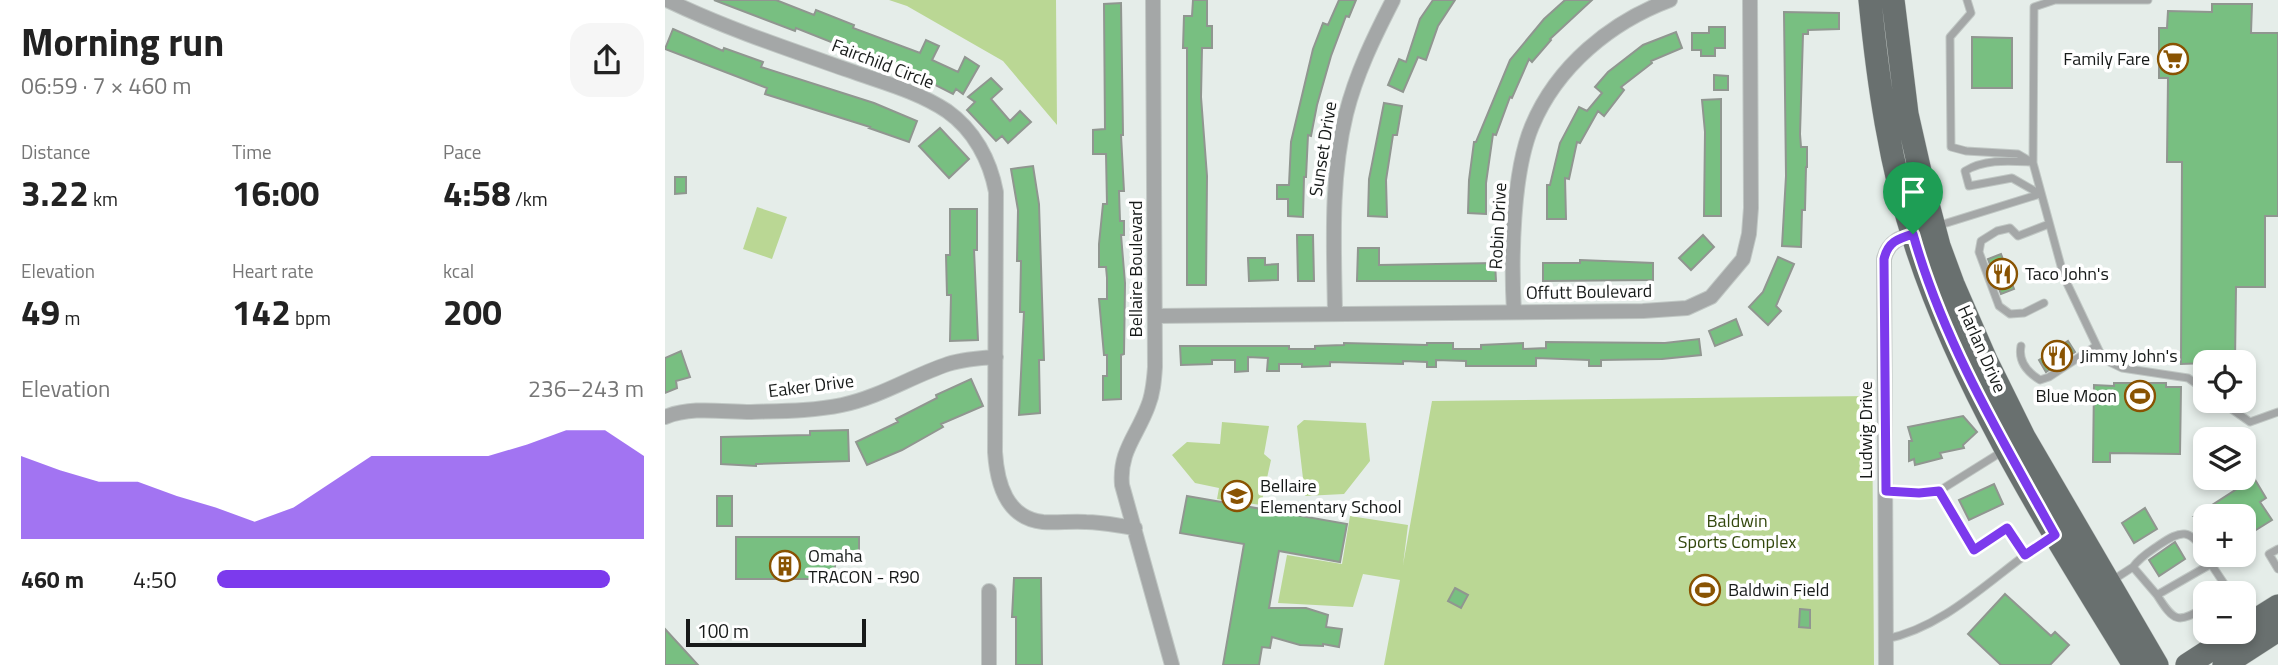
<!DOCTYPE html>
<meta charset="utf-8">
<style>
body{margin:0;font-family:"Titillium Web",sans-serif;background:#f6f6f6;color:#222;height:100vh;display:flex;flex-direction:column;font-size:26px;white-space:nowrap}
*{box-sizing:border-box;margin:0}
p{font-size:23px;color:#767676}
.icon{flex:none;width:38px;height:38px;fill:none;stroke:currentColor;stroke-width:2;stroke-linecap:round;stroke-linejoin:round}
.map{position:relative;flex:1;overflow:hidden}
.details{display:flex;flex-direction:column;background:#fff;width:665px}
.details>*{flex:none}
.buttons{position:absolute;left:1528px;top:350px;display:grid;gap:14px}
.buttons a{display:grid;place-items:center;width:63px;height:63px;border-radius:14px;background:#fff;box-shadow:0 4px 10px #0003;font-size:35px}
.scale{position:absolute;left:21px;bottom:18px;width:180px;box-sizing:border-box;padding-left:7px;border:4px solid #171a19;border-top:0;font-size:19px;line-height:24px;white-space:nowrap;color:#171a19;-webkit-text-stroke:5px #fff;paint-order:stroke}
.pin{position:absolute;display:grid;place-items:center;width:60px;height:60px;color:#fff;margin:-72px -30px;border-radius:50% 50% 50% 0;rotate:-45deg;box-shadow:0 0 7px #0007}
.pin .icon{rotate:45deg}
.round{display:grid;place-items:center;flex:none;width:74px;height:74px;border-radius:21px;background:#f6f6f6}
.head{display:flex;align-items:center;justify-content:space-between;height:119px;padding:0 21px}
h1{font-size:38px;font-weight:700;line-height:52px}
.figures{display:grid;grid-template-columns:repeat(3,1fr);gap:10px;height:119px;padding:7px 21px}
.figures div{display:grid;align-content:center}
.figures b{font-size:35px;font-weight:700}
.figures small{font-size:19px;font-weight:400}
.figures p{font-size:19px}
.chart{height:196px;padding:14px 21px}
.chart p{display:flex;justify-content:space-between}
.chart svg{width:100%;height:126px;margin-top:7px;fill:#7c3aed;opacity:.7}
ul{padding:0 21px;list-style:none;font-size:23px}
li{display:grid;grid-template-columns:112px 84px 1fr;align-items:center;height:52px}
li i{height:18px;border-radius:9px;background:#7c3aed}
main{display:flex;flex:1;min-height:0}
.map>svg:first-child{display:block}
</style>
<main>
<section class="details">
<div class="head"><div><h1>Morning run</h1><p>06:59 · 7 × 460 m</p></div><a class="round"><svg class="icon" aria-label="share" viewBox="0 0 24 24"><path d="M12 15V3M7 8l5-5 5 5M5 13v7h14v-7"/></svg></a></div>
<div class="figures">
<div><p>Distance</p><b>3.22<small> km</small></b></div>
<div><p>Time</p><b>16:00</b></div>
<div><p>Pace</p><b>4:58<small> /km</small></b></div>
</div>
<div class="figures">
<div><p>Elevation</p><b>49<small> m</small></b></div>
<div><p>Heart rate</p><b>142<small> bpm</small></b></div>
<div><p>kcal</p><b>200</b></div>
</div>
<div class="chart"><p><span>Elevation</span>236–243 m</p>
<svg viewBox="0 0 160 44" preserveAspectRatio="none"><path d="M0 44V15L10 20L20 24L30 24L40 29L50 33L60 38L70 33L80 24L90 15L100 15L110 15L120 15L130 11L140 6L150 6L160 15V44z"/></svg>
</div>
<ul>
<li><b>460 m</b>4:50<i style="width:92%"></i></li>
</ul>
</section>
<div class="map">
<svg width="1613" height="665" viewBox="0 0 1613 665">
<rect width="100%" height="100%" fill="#e5ede9"/>
<path fill="#bad794" d="M224,0H391L392,125L338,61L242,6Z
M92,207L122,217L107,259L78,249Z
M1207,396L1209,665H719L735,580L698,574L688,607L613,603L622,555L677,564L685,516L743,525L738,565L767,401Z
M639,420L701,423L705,461L679,494L640,496L632,426Z
M557,422L604,426L599,454L606,460L596,505L552,499L554,488L530,483L507,455L522,442L555,444Z"/>
<path fill="#78bf81" stroke="#909690" stroke-width="2" d="M49,0H111L149,15L151,10L189,25L188,28L255,53L261,40L274,46L267,60L293,72L300,57L314,66L298,94L291,89L288,94L235,67L234,69L131,28L130,31Z
M528,0H542V26H547V48H537L536,97L542,176L541,285H522V48H518L519,16H527Z
M674,0H691L684,17L681,16L666,56L652,105L646,136L643,135L641,177H639L638,217L623,216V199H612V185H624L626,142L648,49L658,23L663,25Z
M768,0H790L773,26L761,60L753,57L738,92L723,85L734,59L741,62L755,19Z
M900,0H927L885,39L886,40L867,62L864,59L847,98L845,97L831,135L828,134L821,183V214L803,213L804,180L809,142H811L845,60L879,19Z
M456,3L458,135H456L459,191H454L455,221H459V235H456L460,283L459,354L456,355V399L438,400V376H442V355H439L434,299H442V278L441,267H434V244L438,204H442L441,154H428V130L440,129L439,4Z
M1547,4H1587L1586,33H1613V216H1600V287H1571L1570,362L1516,364L1517,162H1502L1503,78H1494V28H1502L1503,11L1547,12Z
M1119,12L1174,13V29L1143,30V34H1138L1135,134L1136,147H1142V167H1141L1140,210H1137L1136,247L1117,246L1121,176Z
M1044,27H1060V48H1050V56H1036V50H1027V33H1044Z
M8,29L58,51L59,48L98,62L96,67L209,103L252,121L244,142L204,128L205,127L100,94L102,88L0,49Z
M1011,32L1017,48L986,61L987,63L956,87L959,90L939,116L933,111L915,143L912,142L904,179L900,178L901,219H882V185H885L895,143L914,107L922,111L937,93L930,87L943,72L978,45Z
M1307,37L1347,38V88H1307Z
M1049,75L1063,76V90H1049Z
M326,78L337,89L326,99L345,121L355,111L366,122L343,143L337,136L331,141L302,110L310,102L303,97Z
M1056,99V216H1039L1040,132L1037,100Z
M719,103L737,106L732,135H728L721,180L722,217L703,216L704,179Z
M275,128L304,159L284,178L254,146Z
M368,166L374,204L379,360H374L375,413L354,415L359,312H355L356,261H352L353,210L346,169Z
M10,177H21V193L10,194Z
M285,209H312V250H309L313,340L285,341L286,295H282L281,255H285Z
M632,235H648L649,281H633Z
M1038,235L1049,247L1026,270L1014,258Z
M693,248H714V265L830,263L831,281H692Z
M1336,254L1349,289L1336,294L1323,259Z
M1113,257L1129,264L1111,306L1116,311L1103,325L1084,307L1098,292Z
M583,258H600V265L613,264V280L584,281Z
M915,260L988,263V280L878,281V263H915Z
M1071,319L1077,335L1050,346L1044,331Z
M1034,339L1036,355L997,359L936,360V366H924V360L871,358V366H801V361L771,360V367H762V362L738,361V364L665,362V366L637,367V364H614V371H602L603,358L583,357V371L570,372V360H547V364L516,365L515,346H624V349H650V346L679,345V343L762,345V343H788V349H816V345L858,343V349L881,348V342L1000,343Z
M1403,341L1410,352L1381,372L1374,360Z
M16,351L25,377L11,381L12,388L0,393V358Z
M306,379L318,406L276,424L278,427L237,450L202,465L191,442L233,422L231,419L272,398L271,395Z
M1449,383H1501V387H1516L1515,454L1445,453V462H1428L1429,385L1449,386Z
M1298,416L1312,432L1298,445L1299,448L1275,453L1277,458L1250,465L1249,459L1244,461V441H1247L1243,427Z
M183,430L184,461L91,464V466L56,464V437L145,435V431Z
M1589,478L1601,498L1595,502L1607,520L1578,538V516H1530Z
M1329,484L1338,504L1304,520L1294,500Z
M52,496H67V526H52Z
M522,496L682,524L675,562L614,551L604,608H641L663,615L661,627L677,629L674,647L658,644V646L635,645L607,637L605,648L597,647L594,665H558L579,544L515,533Z
M1480,508L1492,529L1469,543L1457,523Z
M71,537H194V564H170V579H71Z
M1510,542L1520,559L1494,576L1484,560Z
M349,578H376L377,665H351V617H347Z
M790,588L803,595L796,608L783,601Z
M1340,594L1386,636L1390,632L1404,645L1385,665H1336L1303,634Z
M1135,609L1145,610V628L1134,627Z
M0,629L33,665H0Z"/>
<g fill="none" stroke-linecap="round" stroke-linejoin="round">
<g stroke="#c0c7c4" stroke-width="9">
<path id="service" d="M1302,0L1306,13L1285,37L1286,147L1301,151L1353,154L1368,163
M1483,0H1390L1369,7L1368,163L1399,277L1438,359L1457,368L1523,378L1540,390
M1366,162C1343,161 1320,159 1300,171L1304,186L1347,178L1375,194
M1272,226L1375,194
M1379,303L1359,313L1345,314L1334,306L1314,252L1316,241L1332,231L1345,228L1353,236L1384,224
M1356,346C1353,361 1362,372 1375,380L1384,377L1431,346
M1555,401L1585,422L1613,412
M1221,491L1254,493L1274,491L1338,451
M1274,491L1309,550L1342,529L1360,555
M1613,549L1604,554L1613,569
M1468,567C1475,557 1484,552 1494,545C1516,530 1525,528 1540,553
M1448,580L1468,567L1492,595L1546,564L1562,588V593
M1492,595C1509,622 1513,624 1540,607
M1221,639C1285,626 1332,571 1386,537"/>
</g>
<g stroke="#c0c7c4" stroke-width="16">
<path id="minor" d="M2,0C60,28 123,49 183,70C216,82 252,91 282,111C309,130 325,160 331,192L330,452C332,483 341,518 378,522C392,523 407,521 421,522C438,522 454,526 470,528
M488,0L490,367C489,381 488,394 483,406C472,436 454,451 457,485L507,665
M849,312C846,260 847,174 867,126C892,66 946,22 1005,0
M670,313C669,247 665,180 681,114C691,74 709,37 728,0
M491,316L978,311L1022,308L1046,297L1078,259L1084,234L1086,208L1085,0
M0,417C27,406 58,412 86,412C116,411 148,411 177,405C215,397 247,376 283,364C299,359 314,358 331,357
M324,591V665
M1221,665L1219,259C1223,241 1236,237 1253,232"/>
</g>
<g stroke="#c0c7c4" stroke-width="24">
<path id="primary" d="M1205,0C1213,82 1225,166 1251,246C1300,396 1387,531 1469,665
M1228,0L1242,114L1259,189L1274,246L1288,284L1321,360L1359,437L1492,665
M1578,628L1613,606
M1522,665L1573,632
M1559,665L1613,630"/>
</g>
<use href="#service" stroke="#a4a7a7" stroke-width="7"/>
<use href="#minor" stroke="#a4a7a7" stroke-width="14"/>
<use href="#primary" stroke="#69706f" stroke-width="23"/>
</g>
<g fill="none" stroke-linecap="round" stroke-linejoin="round">
<g stroke="#fff" stroke-width="14">
<path id="route" d="M1248,234C1278,341 1336,438 1390,535L1360,555L1342,528L1309,550L1274,491L1254,493L1221,491L1219,259C1223,242 1232,239 1248,234Z"/>
</g>
<use href="#route" stroke="#7c3aed" stroke-width="9"/>
</g>
<defs>
<g id="supermarket-ring" transform="scale(1.575)"><circle r="9.5" fill="#fff" stroke="#895302" stroke-width="1.5"/><path d="M-6-5.5h2.5l.6 2H6L4.5 2H-2.5L-4.4-4H-6ZM-1.5 3.2a1.3 1.3 0 1 0 .1 0ZM3 3.2a1.3 1.3 0 1 0 .1 0Z" fill="#895302"/></g>
<g id="restaurant-ring" transform="scale(1.575)"><circle r="9.5" fill="#fff" stroke="#895302" stroke-width="1.5"/><path d="M-5-6h1v4h1v-4h1v4h1v-4h1v5L-1.5 .5V6h-2V.5L-5-1ZM5-6V6H3V1.5H1.5Q1.5-4 5-6Z" fill="#895302"/></g>
<g id="stadium-ring" transform="scale(1.575)"><circle r="9.5" fill="#fff" stroke="#895302" stroke-width="1.5"/><path d="M0-5a6.5 5 0 1 0 0 10a6.5 5 0 1 0 0-10ZM-3.5-1.8h7v3.6h-7Z" fill="#895302"/></g>
<g id="school-ring" transform="scale(1.575)"><circle r="9.5" fill="#fff" stroke="#895302" stroke-width="1.5"/><path d="M0-5L7-2L0 1L-7-2ZM-4 1L0 2.5L4 1V4Q0 6-4 4Z" fill="#895302"/></g>
<g id="building-ring" transform="scale(1.575)"><circle r="9.5" fill="#fff" stroke="#895302" stroke-width="1.5"/><path d="M-4-6H4V6H1V3H-1V6H-4ZM-2.5-4.3h1.7v1.8h-1.7ZM.8-4.3h1.7v1.8H.8ZM-2.5-1h1.7V.8h-1.7ZM.8-1h1.7V.8H.8Z" fill="#895302"/></g>
</defs>
<g fill-rule="evenodd">
<use href="#supermarket-ring" x="1508" y="59"/>
<use href="#restaurant-ring" x="1337" y="274"/>
<use href="#restaurant-ring" x="1392" y="356"/>
<use href="#stadium-ring" x="1475" y="396"/>
<use href="#school-ring" x="572" y="496"/>
<use href="#building-ring" x="120" y="566"/>
<use href="#stadium-ring" x="1040" y="590"/>
</g>
<g text-anchor="middle" stroke-width="7" stroke-linejoin="round" paint-order="stroke">
<g font-size="18" fill="#171a19" stroke="#fff" text-anchor="start">
<text x="1485" y="65" text-anchor="end">Family Fare</text>
<text x="1360" y="280">Taco John's</text>
<text x="1415" y="362">Jimmy John's</text>
<text x="1452" y="402" text-anchor="end">Blue Moon</text>
<text x="595" y="492">Bellaire<tspan x="595" dy="21">Elementary School</tspan></text>
<text x="143" y="562">Omaha<tspan x="143" dy="21">TRACON - R90</tspan></text>
<text x="1063" y="596">Baldwin Field</text>
</g>
<g font-size="18" fill="#171a19" stroke="#fff">
<text transform="translate(218 64) rotate(21)" y="6">Fairchild Circle</text>
<text transform="translate(658 149) rotate(-81)" y="6">Sunset Drive</text>
<text transform="translate(833 226) rotate(-87)" y="6">Robin Drive</text>
<text transform="translate(471 269) rotate(-90)" y="6">Bellaire Boulevard</text>
<text transform="translate(924 292) rotate(-1)" y="6">Offutt Boulevard</text>
<text transform="translate(1317 349) rotate(66)" y="6">Harlan Drive</text>
<text transform="translate(146 386) rotate(-7)" y="6">Eaker Drive</text>
<text transform="translate(1201 430) rotate(-90)" y="6">Ludwig Drive</text>
</g>
<g font-size="18" fill="#33480d" stroke="#fff">
<text x="1072" y="527">Baldwin<tspan x="1072" dy="21">Sports Complex</tspan></text>
</g>
</g>
</svg>
<div class="buttons">
<a><svg class="icon" aria-label="locate" viewBox="0 0 24 24"><circle cx="12" cy="12" r="6"/><path d="M12 2v4M12 18v4M2 12h4M18 12h4"/></svg></a>
<a><svg class="icon" aria-label="layers" viewBox="0 0 24 24"><path d="M12 4l9 5-9 5-9-5zM3 14l9 5 9-5"/></svg></a>
<a>+</a>
<a>−</a>
</div>
<div class="scale">100 m</div>
<div class="pin" style="left:1248px;top:234px;background:#1e9e55"><svg class="icon" aria-label="arrive" viewBox="0 0 24 24"><path d="M6 21V4h12l-3 4 3 4H6"/></svg></div>
</div>
</main>
